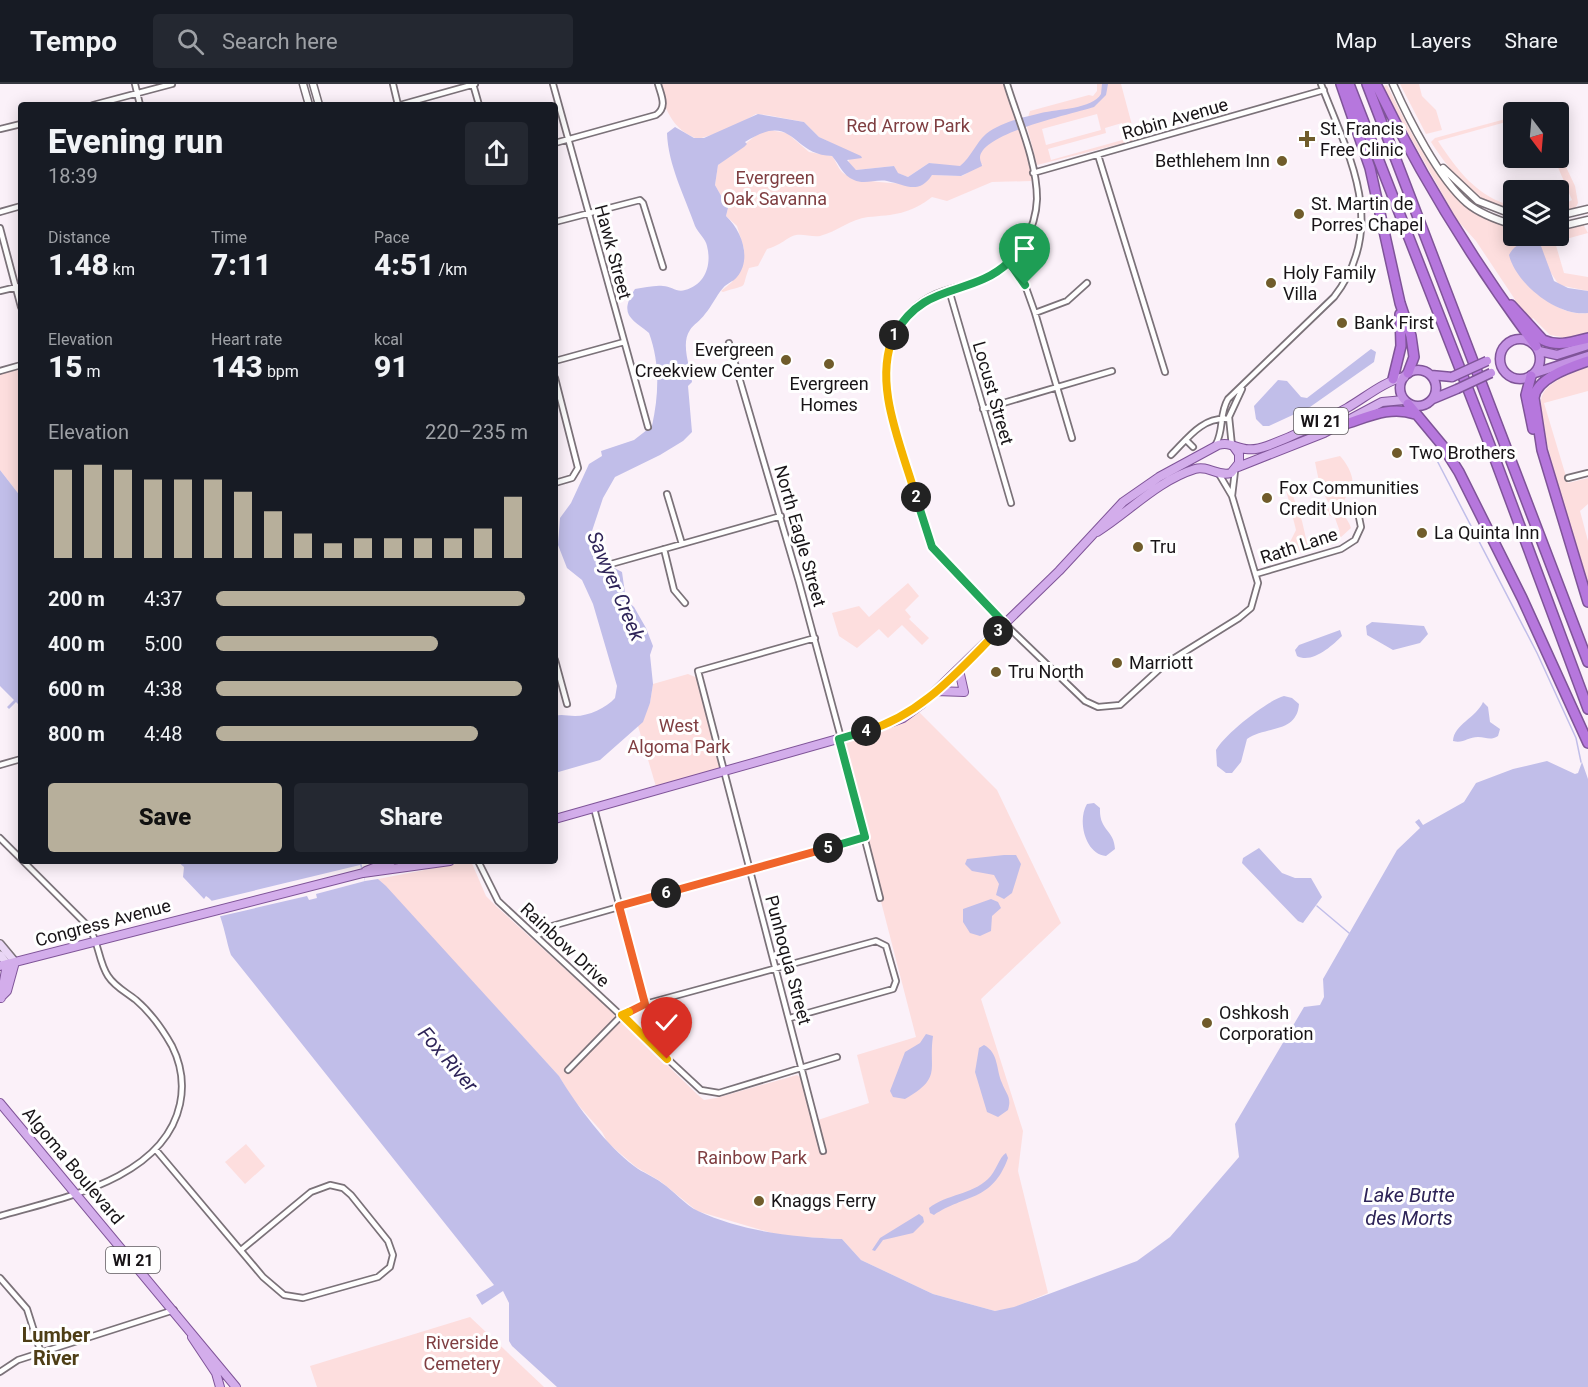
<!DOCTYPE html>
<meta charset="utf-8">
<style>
body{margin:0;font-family:Roboto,sans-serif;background:#242831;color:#f1f3f6;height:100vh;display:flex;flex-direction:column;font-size:22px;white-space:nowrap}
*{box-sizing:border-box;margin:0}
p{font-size:20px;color:#9ea1a6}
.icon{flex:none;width:33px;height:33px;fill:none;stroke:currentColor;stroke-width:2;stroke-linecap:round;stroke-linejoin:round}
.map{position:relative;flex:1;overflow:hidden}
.side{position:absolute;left:18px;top:18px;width:540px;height:762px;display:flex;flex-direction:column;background:#171b24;border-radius:6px;box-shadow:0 3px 15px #0003}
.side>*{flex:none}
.needle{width:39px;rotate:164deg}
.buttons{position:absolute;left:1503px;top:18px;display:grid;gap:12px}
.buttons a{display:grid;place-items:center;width:66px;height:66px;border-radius:6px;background:#171b24;box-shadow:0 3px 15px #0003;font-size:30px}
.pin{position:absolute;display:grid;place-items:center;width:51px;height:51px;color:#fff;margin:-62px -26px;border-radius:50% 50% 50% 0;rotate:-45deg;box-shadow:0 0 6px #0007}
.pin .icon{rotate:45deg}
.km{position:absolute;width:30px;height:30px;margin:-15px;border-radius:50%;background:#222;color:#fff;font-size:16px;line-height:30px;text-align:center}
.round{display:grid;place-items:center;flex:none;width:63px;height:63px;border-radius:6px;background:#242831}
.overview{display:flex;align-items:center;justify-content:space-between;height:102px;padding:0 30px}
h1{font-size:33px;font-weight:800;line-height:45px}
.figures{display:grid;grid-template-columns:repeat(3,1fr);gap:9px;height:102px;padding:6px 30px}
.figures div{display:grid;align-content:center}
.figures b{font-size:30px;font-weight:800}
.figures small{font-size:16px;font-weight:400}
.figures p{font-size:16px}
.chart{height:168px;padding:12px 30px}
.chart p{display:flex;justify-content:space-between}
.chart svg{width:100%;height:108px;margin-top:6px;stroke:#b7af9b;stroke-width:6}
.primary-button{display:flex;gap:12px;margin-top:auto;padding:12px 30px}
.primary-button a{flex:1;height:69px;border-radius:6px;background:#b7af9b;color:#111;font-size:24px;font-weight:800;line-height:69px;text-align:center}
.primary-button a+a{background:#242831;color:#f1f3f6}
ul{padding:0 30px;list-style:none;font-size:20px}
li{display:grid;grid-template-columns:96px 72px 1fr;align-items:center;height:45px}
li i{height:15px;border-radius:8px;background:#b7af9b}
header{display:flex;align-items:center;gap:36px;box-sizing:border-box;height:84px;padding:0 30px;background:#171b24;border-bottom:2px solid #363941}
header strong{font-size:28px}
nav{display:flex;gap:33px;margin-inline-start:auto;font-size:21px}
.search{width:420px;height:54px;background:#242831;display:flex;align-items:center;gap:15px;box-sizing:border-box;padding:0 21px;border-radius:6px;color:#9ea1a6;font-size:22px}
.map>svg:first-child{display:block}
</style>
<header>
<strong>Tempo</strong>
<div class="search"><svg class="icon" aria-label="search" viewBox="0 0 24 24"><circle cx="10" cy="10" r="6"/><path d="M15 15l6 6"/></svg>Search here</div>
<nav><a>Map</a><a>Layers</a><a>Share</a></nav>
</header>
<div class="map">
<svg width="1588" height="1303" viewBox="0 0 1588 1303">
<rect width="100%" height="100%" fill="#fbf1f9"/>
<path fill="#fddede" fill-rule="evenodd" d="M658,0H1007L1033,89L1031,97L992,98L947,117L932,113C910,130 894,131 868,133C851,135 836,148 820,152C812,153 804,150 796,151C789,152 778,163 767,165L758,182L749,184C740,207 751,199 723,208L721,207L732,198L744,165L737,142L726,132L728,124L715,101L718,81L759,49L769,46L787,49L809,68L832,72C836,77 838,84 842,88C853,99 903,99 921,101L932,91L962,92L983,80L954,83L929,79L908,93L897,89L894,82L856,86L848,79L851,69L819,53L804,38L767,31L756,30L728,46L698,55C672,46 665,25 658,0Z
M1097,0H1121L1136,56L1037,81L1026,39L1030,27L1089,11L1093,12L1097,7ZM1097,30L1101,46L1046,61L1042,45ZM1122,39L1123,43L1130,41L1133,53L1051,76L1048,65L1106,49L1105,44Z
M1400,0H1419L1422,12L1436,26L1442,46L1426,50Z
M1387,1C1418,62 1444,123 1513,145L1514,152H1558L1559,146L1583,140L1588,149L1555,158L1564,189L1588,193V207L1559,201L1551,189L1515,185C1532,205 1558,233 1588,229V251L1562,257L1561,253L1550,251L1533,234L1530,237L1519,225L1514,214L1476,157L1457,136L1382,3Z
M1513,33V36L1438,57C1457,86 1478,114 1513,122V128C1474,118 1452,90 1431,58L1435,54Z
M1559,68L1575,102L1578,119L1575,125L1559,128V123L1572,116L1554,74H1558Z
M21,281V413L0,386V287Z
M1588,283V307L1544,319L1568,399L1588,394V420L1580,427L1588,457V499C1579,468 1533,333 1542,312C1547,297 1575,288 1588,283Z
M1340,372C1346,378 1355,393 1352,402C1350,410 1343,413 1343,423C1342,432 1349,436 1351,444L1340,454L1337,452L1340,448L1335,434L1326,430V424L1330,420C1320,407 1318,393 1315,378Z
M1288,398L1302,437L1308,463L1295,470L1286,466L1296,446L1285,402Z
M908,499L919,512L905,526L911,533L909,535L929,554L922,561L902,541L888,554L879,545L857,564L839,552L832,529L859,522L869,533Z
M688,590L700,595L725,687L657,706L638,642L650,619L653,600Z
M916,625L997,706L1061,839L981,915L1023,1047L1018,1087L1048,1209L1013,1224L995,1227L933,1210L861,1176L842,1155L782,1152L697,1127L660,1097L636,1083L608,1059L602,1048L572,1014L559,992L378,795L471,777L486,812L497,823L610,926L698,1011L704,1016L716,1014L797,991L801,994L815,1037L869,1019L857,971L916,953L839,655Z
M246,1060L265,1082L245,1100L225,1078Z
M470,1233L544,1303H317L310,1282Z"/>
<path fill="#c1bee9" d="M1102,0H1108L1106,11L1094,23C1073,30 980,49 980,74C980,77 982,80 982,82L961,92L932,91C919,111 906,101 887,97C876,95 864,101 854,96C842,91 840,81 832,72C790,71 795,26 745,58L747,60L744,63L718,81L715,101L728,124L726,132C742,147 752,175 737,193C733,198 727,199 723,204C716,212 712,222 705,230C701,236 693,241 690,246C680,260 691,285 692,298L688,302L692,348L683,357L660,371L615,393L603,414L592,447L593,458L597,461L598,470L595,474L622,488L626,516L634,523L646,544L653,562L650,571L653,600L650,619L643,638L600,676L555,689V632C562,630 567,632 575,632C589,632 606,624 615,614L617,602L593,520L582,496L567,484L558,461L560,434L571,419L589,380L602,372L601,367L634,356L652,342C659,310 660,279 649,249C632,235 618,231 635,205C644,204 654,201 663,202C671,202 677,209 685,206C705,201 712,181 707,162C706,155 698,149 695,142C685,113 668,81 667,49L675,43L694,54H704L758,30L804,38L819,53L861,72L862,74L847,76L856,86L894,82L898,89L908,93L929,79L960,82C972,72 975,60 986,50C1000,38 1025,33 1041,29C1058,25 1092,25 1101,10Z
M1532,159L1541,162L1554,197L1568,204L1588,207V229C1558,233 1516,200 1509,171C1515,160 1521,159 1532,159Z
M1371,265L1376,268L1374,278L1310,323L1269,342H1263L1256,335L1254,322L1278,296L1287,297L1301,313L1307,314Z
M0,386L21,413V623L16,618L9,625L7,623L14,616L0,602Z
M1372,538L1424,542L1428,550L1420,559L1393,566L1367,551L1366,542Z
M1340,546L1342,552C1332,562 1312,580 1297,572L1295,566L1299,561Z
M1284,612L1292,614L1299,620C1297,650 1264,642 1247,655L1241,678L1232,689H1226L1217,682L1216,666C1224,651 1266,617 1284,612Z
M1483,618L1488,623L1490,638L1500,645L1498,652C1490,657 1486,653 1478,653C1468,653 1463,660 1453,657C1454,640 1476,634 1483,618Z
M1547,677L1575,690L1578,689L1582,678L1588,695V1303H557L512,1262L509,1257V1219L503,1207L482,1221L476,1211L494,1201L231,871C225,855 222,821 206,812L204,815L183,793L184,783L177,777H361L365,797L378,795L386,802L559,992C577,1022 607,1062 634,1082C643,1089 653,1092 662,1099C674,1107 685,1121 698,1127C743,1148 794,1153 842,1155L861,1176L933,1210L995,1227L1014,1223L1137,1177L1170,1153L1239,1073L1235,1040L1304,923L1320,921L1324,913L1323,895L1397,766L1420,744L1415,738L1419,735L1423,741L1464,718L1476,699L1513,685Z
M1094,719L1100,724C1099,747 1114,745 1115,765L1106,772C1085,770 1077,736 1087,720Z
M1259,764L1282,789L1295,794H1311L1322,813L1303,839L1298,837L1242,779L1243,774Z
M1004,771H1016L1021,780L1012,809L1004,815L996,811L999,800L994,791L972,787L965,780L967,775Z
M991,815L998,818L1001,824L992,832L991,847L980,852L970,849L963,838V825Z
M926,950L933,952C928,986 943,993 905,1015L893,1013L890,1007L905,968L920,959Z
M984,961C999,969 996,986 1002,999C1006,1010 1012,1013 1008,1026L998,1033L987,1028L975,988L979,964Z
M1006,1069L1008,1074C992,1118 965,1110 934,1131L930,1129L929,1124C947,1110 971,1111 988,1095C996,1088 999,1073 1006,1069Z
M919,1130L923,1133L924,1138L913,1149L883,1156L875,1167L872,1166L880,1154Z"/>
<path fill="#fbf1f9" d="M360,781L365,797L316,810L317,814L309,816L307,812L217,833L211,817Z"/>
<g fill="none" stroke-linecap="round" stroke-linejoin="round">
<path stroke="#c1bee9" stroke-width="1.5" d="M1430,363L1537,569L1576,654L1581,678
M1317,822L1349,849"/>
<g stroke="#7b7279" stroke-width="8">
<path id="minor" d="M135,0L140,21
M393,0L398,21
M473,0L479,21
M553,0L648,343
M1007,0C1018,36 1037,77 1037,115C1036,144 1019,177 992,191C975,200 954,202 936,210C896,228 879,271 887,313L930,461L1005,540L1085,617L1098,623L1120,621L1165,580L1239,534L1251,524L1258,499L1232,412L1235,387
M93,21L172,0
M400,21L475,0
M0,45L21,40
M555,59L656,31C668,23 661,11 658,0
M1098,71L1165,288
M1033,89L1324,6
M0,128L21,122
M555,138L640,116L643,119L663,183
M0,144L21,223
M1009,178L1025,201L1035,229L1072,354
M949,206L1011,419
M0,207L21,202
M1035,229L1067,217L1087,199
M729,259L799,498L841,654
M555,277L624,258
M0,287L21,281
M555,294L578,384L572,394L555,399
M983,325L1112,287
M1186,356L1193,363
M1216,360C1224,346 1219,330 1228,315L1334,213C1389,142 1349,73 1321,0
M1232,362L1229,333L1242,305
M1171,371C1188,354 1202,333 1228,335
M1219,390L1232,412
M1568,394L1588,389
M667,410L682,460
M664,465L674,506L685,519
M611,480L781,432
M1256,490L1341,465L1355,456L1361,443L1358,428
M815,554L698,587L823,1067
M555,576L567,620
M839,655L880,814
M0,681L21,675
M594,724L645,920
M0,754L21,775
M478,777L498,817L701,1006L719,1009L837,973
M537,852L552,842L865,753
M568,986L622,931L645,920L876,857L886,862L896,897L893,905L790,934
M156,1066L263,1193L284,1211L303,1214L378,1193L390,1183L393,1171L388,1157L351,1111L343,1104L330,1101L311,1108L241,1166
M0,1132C62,1114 164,1095 180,1020C184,1001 181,980 172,962C163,946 150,928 136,916C126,908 115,903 108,892C98,877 99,857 88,842L23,777
M0,1194L27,1225L41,1269
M0,1288L18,1276L174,1226"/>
</g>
<g stroke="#7b7279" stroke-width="9">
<path id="tertiary" d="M303,0L309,21
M313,0L319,21
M1393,0C1408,34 1439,95 1467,119C1480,130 1497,136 1514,141
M1443,84L1478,117L1514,131
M1558,132L1588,125
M1558,143L1588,136"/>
</g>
<g stroke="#7b7279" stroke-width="10">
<path id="secondary" d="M0,860L15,878
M0,871L7,880"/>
</g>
<g stroke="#7f5498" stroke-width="10">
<path id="primary" d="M1238,383L1324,349L1382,318L1404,316
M1097,448C1129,428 1157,397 1195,385C1208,381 1218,393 1231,389L1239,379V370L1234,363
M936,607L964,608L959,586
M555,735L873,645L903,634L922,620L1059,487L1123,418L1159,393L1218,361C1235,356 1240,372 1267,362C1294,352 1322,338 1347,324C1366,313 1383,298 1404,293
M366,787L392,777
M0,882L363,789L450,777
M1,913L7,907L15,878
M1,914L7,880
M0,1019L236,1303
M192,1253L216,1289L220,1303"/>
</g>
<g stroke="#7f5498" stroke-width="11">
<path id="trunk" d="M1500 275a20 20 0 1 1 40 0a20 20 0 1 1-40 0Z
M1539,267L1557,271L1588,261
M1400 304a18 18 0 1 1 36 0a18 18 0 1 1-36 0Z
M1535,289L1588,272
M1431,291L1452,293
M1433,315L1457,305"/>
</g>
<g stroke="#7f5498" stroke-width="12">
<path id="motorway" d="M1341,0L1370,84L1400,219L1411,252L1414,273L1408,289
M1349,0L1489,359L1588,625
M1367,0L1588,578
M1376,0C1421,93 1475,180 1536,262
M1511,221L1543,256C1558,263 1572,258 1588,254
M1588,277C1571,283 1536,294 1534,314L1542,366L1588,518
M1531,292L1526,311L1533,345
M1393,295L1401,262L1400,230
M1408,320L1442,361L1459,388L1522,514L1588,659
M1342,341C1366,334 1389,321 1415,330"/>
</g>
<use href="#minor" stroke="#fff" stroke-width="4.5"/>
<use href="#tertiary" stroke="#fff" stroke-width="6"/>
<use href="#secondary" stroke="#e9d6f5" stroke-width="7"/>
<use href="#primary" stroke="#d3adeb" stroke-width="8"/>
<use href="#trunk" stroke="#c492e4" stroke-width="8"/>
<use href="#motorway" stroke="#b677dd" stroke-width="9"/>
<g stroke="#7f5498" stroke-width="11" stroke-linecap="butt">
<path id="trunk-bridge" d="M1452,293L1487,277
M1457,305L1491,289"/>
</g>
<use href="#trunk-bridge" stroke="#c492e4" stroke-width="8"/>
</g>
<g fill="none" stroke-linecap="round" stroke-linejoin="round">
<g stroke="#fff" stroke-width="12">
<path id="split-1" d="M894,251C925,196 971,214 1009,178L1025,201"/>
</g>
<g stroke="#fff" stroke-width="12">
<path id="split-2" d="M894,251C872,300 902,363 916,413"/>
</g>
<g stroke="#fff" stroke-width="12">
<path id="split-3" d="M916,413L932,463L1005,540L998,547"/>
</g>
<g stroke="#fff" stroke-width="12">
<path id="split-4" d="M866,647C922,631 959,586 998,547"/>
</g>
<g stroke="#fff" stroke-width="12">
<path id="split-5" d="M828,764L865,753L839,655L866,647"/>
</g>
<g stroke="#fff" stroke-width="12">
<path id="split-6" d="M666,809L828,764"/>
</g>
<g stroke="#fff" stroke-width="12">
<path id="split-7" d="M629,928L645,920L619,822L666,809"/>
</g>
<g stroke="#fff" stroke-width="12">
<path id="split-8" d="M629,928L622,931L667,975"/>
</g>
<use href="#split-1" stroke="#22a559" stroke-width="8"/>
<use href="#split-2" stroke="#f5b400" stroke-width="8"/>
<use href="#split-3" stroke="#22a559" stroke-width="8"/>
<use href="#split-4" stroke="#f5b400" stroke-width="8"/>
<use href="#split-5" stroke="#22a559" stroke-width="8"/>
<use href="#split-6" stroke="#f0652b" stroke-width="8"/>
<use href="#split-7" stroke="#f0652b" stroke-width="8"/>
<use href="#split-8" stroke="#f5b400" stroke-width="8"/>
</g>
<g fill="#705c2b" stroke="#fff" stroke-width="2">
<path d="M1304 46h6v6h6v6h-6v6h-6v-6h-6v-6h6z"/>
<circle cx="1282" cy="77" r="6"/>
<circle cx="1299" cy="130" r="6"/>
<circle cx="1271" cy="199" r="6"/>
<circle cx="1342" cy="239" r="6"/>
<circle cx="786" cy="276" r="6"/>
<circle cx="829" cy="280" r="6"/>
<circle cx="1397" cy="369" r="6"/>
<circle cx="1267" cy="414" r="6"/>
<circle cx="1422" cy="449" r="6"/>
<circle cx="1138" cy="463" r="6"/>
<circle cx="1117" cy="579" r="6"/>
<circle cx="996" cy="588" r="6"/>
<circle cx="1207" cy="939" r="6"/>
<circle cx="759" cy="1117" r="6"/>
</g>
<g text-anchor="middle" stroke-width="6" stroke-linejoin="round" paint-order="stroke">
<g fill="#fff" stroke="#5d5a5d" stroke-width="1.5">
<rect x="1294" y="324" width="54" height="26" rx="4.5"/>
<rect x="106" y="1163" width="54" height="26" rx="4.5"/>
</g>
<g font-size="16" font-weight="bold" fill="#181417">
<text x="1321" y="343">WI 21</text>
<text x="133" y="1182">WI 21</text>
</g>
<g font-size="18" fill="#181417" stroke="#fff">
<text transform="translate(1175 35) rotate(-16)" y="6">Robin Avenue</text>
<text transform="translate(613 168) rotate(75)" y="6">Hawk Street</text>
<text transform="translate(993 309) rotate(74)" y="6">Locust Street</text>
<text transform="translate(800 452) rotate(74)" y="6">North Eagle Street</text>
<text transform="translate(1299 462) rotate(-18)" y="6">Rath Lane</text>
<text transform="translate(103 839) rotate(-15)" y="6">Congress Avenue</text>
<text transform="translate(565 861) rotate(43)" y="6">Rainbow Drive</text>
<text transform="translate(788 876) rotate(75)" y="6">Punhoqua Street</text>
<text transform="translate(73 1082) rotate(50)" y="6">Algoma Boulevard</text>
</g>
<g font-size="18" fill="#7f3e41" stroke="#fff">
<text x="908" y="48">Red Arrow Park</text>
<text x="775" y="100">Evergreen<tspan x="775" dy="21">Oak Savanna</tspan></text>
<text x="679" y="648">West<tspan x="679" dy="21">Algoma Park</tspan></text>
<text x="752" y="1080">Rainbow Park</text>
<text x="462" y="1265">Riverside<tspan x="462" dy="21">Cemetery</tspan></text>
</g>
<g font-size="18" fill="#181417" stroke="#fff" text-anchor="start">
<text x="1320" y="51">St. Francis<tspan x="1320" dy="21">Free Clinic</tspan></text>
<text x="1270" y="83" text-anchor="end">Bethlehem Inn</text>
<text x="1311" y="126">St. Martin de<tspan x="1311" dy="21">Porres Chapel</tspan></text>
<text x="1283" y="195">Holy Family<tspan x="1283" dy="21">Villa</tspan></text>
<text x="1354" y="245">Bank First</text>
<text x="774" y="272" text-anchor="end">Evergreen<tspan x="774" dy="21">Creekview Center</tspan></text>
<text x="829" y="306" text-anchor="middle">Evergreen<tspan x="829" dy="21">Homes</tspan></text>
<text x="1409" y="375">Two Brothers</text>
<text x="1279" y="410">Fox Communities<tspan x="1279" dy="21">Credit Union</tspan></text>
<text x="1434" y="455">La Quinta Inn</text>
<text x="1150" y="469">Tru</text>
<text x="1129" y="585">Marriott</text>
<text x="1008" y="594">Tru North</text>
<text x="1219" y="935">Oshkosh<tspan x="1219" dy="21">Corporation</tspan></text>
<text x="771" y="1123">Knaggs Ferry</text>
</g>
<g font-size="20" font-style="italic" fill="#2e2458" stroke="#fff">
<text transform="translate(616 502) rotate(67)" y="7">Sawyer Creek</text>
<text transform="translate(448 975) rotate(49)" y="7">Fox River</text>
<text x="1409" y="1118">Lake Butte<tspan x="1409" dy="23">des Morts</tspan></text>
</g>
<g font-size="20" font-weight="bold" fill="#4e3e16" stroke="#fff">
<text x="56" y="1258">Lumber<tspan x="56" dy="23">River</tspan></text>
</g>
</g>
</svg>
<div class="buttons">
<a><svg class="needle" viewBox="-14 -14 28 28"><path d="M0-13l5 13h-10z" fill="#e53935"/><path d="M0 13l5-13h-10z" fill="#9ea1a6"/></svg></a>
<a><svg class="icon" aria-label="layers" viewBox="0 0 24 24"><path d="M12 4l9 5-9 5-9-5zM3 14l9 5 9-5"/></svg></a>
</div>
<div class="pin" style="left:1025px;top:201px;background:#1e9e55"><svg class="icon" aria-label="arrive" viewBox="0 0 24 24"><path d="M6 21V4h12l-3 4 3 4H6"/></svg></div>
<div class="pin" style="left:667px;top:975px;background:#d93025"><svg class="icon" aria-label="check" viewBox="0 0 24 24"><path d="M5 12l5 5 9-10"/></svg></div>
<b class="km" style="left:894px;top:251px">1</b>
<b class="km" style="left:916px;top:413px">2</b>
<b class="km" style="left:998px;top:547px">3</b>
<b class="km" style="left:866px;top:647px">4</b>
<b class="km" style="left:828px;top:764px">5</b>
<b class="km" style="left:666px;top:809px">6</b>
<section class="side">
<div class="overview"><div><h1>Evening run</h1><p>18:39</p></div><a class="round"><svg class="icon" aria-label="share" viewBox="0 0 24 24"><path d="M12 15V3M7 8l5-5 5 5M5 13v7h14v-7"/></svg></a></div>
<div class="figures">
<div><p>Distance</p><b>1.48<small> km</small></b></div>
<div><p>Time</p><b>7:11</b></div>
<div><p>Pace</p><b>4:51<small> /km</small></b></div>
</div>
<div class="figures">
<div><p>Elevation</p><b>15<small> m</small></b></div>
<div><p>Heart rate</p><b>143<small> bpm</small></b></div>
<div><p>kcal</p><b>91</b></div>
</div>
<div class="chart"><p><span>Elevation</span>220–235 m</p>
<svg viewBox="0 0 160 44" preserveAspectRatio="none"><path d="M5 44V8M15 44V6M25 44V8M35 44V12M45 44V12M55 44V12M65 44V17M75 44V25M85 44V34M95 44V38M105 44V36M115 44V36M125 44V36M135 44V36M145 44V32M155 44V19"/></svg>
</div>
<ul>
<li><b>200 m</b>4:37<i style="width:99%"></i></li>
<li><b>400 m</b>5:00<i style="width:71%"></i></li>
<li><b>600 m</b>4:38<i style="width:98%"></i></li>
<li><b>800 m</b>4:48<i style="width:84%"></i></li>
</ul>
<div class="primary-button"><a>Save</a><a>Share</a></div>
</section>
</div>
